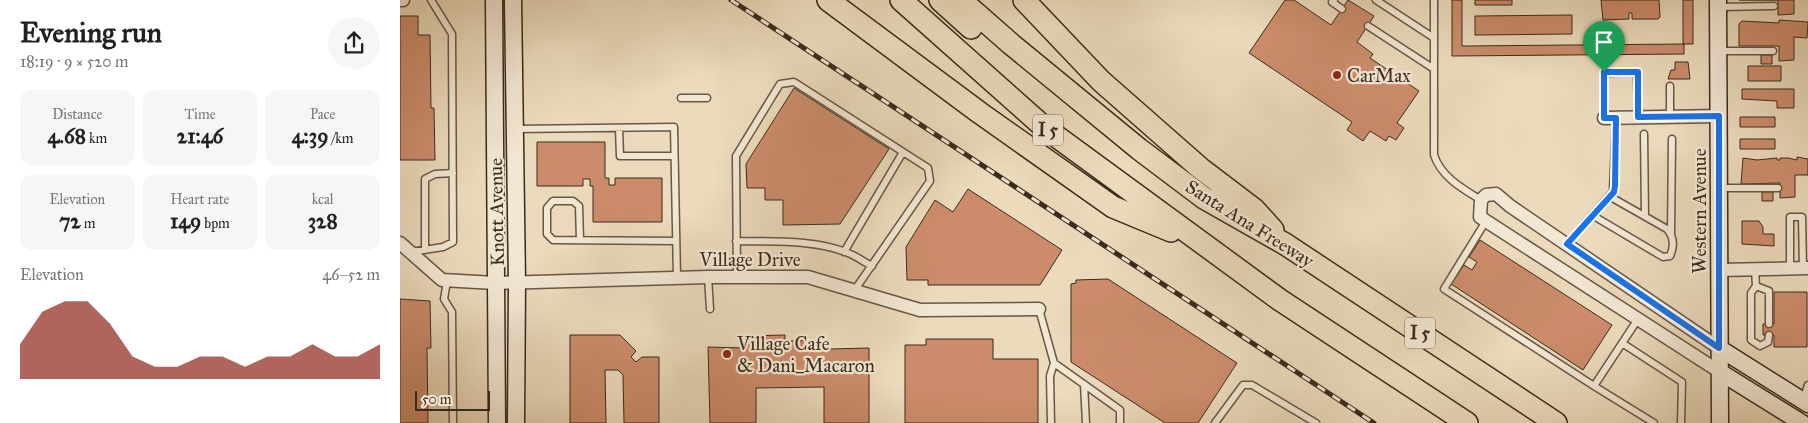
<!DOCTYPE html>
<meta charset="utf-8">
<style>
body{margin:0;font-family:"IM FELL Great Primer",serif;background:#f6f6f6;color:#202124;height:100vh;display:flex;flex-direction:column;font-size:19px;white-space:nowrap}
*{box-sizing:border-box;margin:0}
p{font-size:16px;color:#757577}
.icon{flex:none;width:28px;height:28px;fill:none;stroke:currentColor;stroke-width:2;stroke-linecap:round;stroke-linejoin:round}
.map{position:relative;flex:1;overflow:hidden}
.panel{display:flex;flex-direction:column;background:#fff;width:400px}
.panel>*{flex:none}
.scale{position:absolute;left:15px;bottom:12px;width:75px;box-sizing:border-box;padding-left:5px;border:2px solid #3b2b1d;border-top:0;font-size:14px;line-height:18px;white-space:nowrap;color:#3b2b1d;-webkit-text-stroke:4px #f2e7d3;paint-order:stroke}
.pin{position:absolute;display:grid;place-items:center;width:42px;height:42px;color:#fff;margin:-51px -21px;border-radius:50% 50% 50% 0;rotate:-45deg;box-shadow:0 0 5px #0007}
.pin .icon{rotate:45deg}
.round{display:grid;place-items:center;flex:none;width:52px;height:52px;border-radius:26px;background:#f6f6f6}
.headline{display:flex;align-items:center;justify-content:space-between;height:85px;padding:0 20px}
h1{font-size:28px;font-weight:700;line-height:38px}
.metrics{display:grid;grid-template-columns:repeat(3,1fr);gap:8px;height:85px;padding:5px 20px}
.metrics div{display:grid;align-content:center;border-radius:12px;background:#f6f6f6;text-align:center}
.metrics b{font-size:21px;font-weight:700}
.metrics small{font-size:14px;font-weight:400}
.metrics p{font-size:14px}
.chart{height:140px;padding:10px 20px}
.chart p{display:flex;justify-content:space-between}
.chart svg{width:100%;height:90px;margin-top:5px;fill:#8f2418;opacity:.7}
main{display:flex;flex:1;min-height:0}
.map>svg:first-child{display:block}
</style>
<main>
<section class="panel">
<div class="headline"><div><h1>Evening run</h1><p>18:19 · 9 × 520 m</p></div><a class="round"><svg class="icon" aria-label="share" viewBox="0 0 24 24"><path d="M12 15V3M7 8l5-5 5 5M5 13v7h14v-7"/></svg></a></div>
<div class="metrics">
<div><p>Distance</p><b>4.68<small> km</small></b></div>
<div><p>Time</p><b>21:46</b></div>
<div><p>Pace</p><b>4:39<small> /km</small></b></div>
</div>
<div class="metrics">
<div><p>Elevation</p><b>72<small> m</small></b></div>
<div><p>Heart rate</p><b>149<small> bpm</small></b></div>
<div><p>kcal</p><b>328</b></div>
</div>
<div class="chart"><p><span>Elevation</span>46–52 m</p>
<svg viewBox="0 0 160 44" preserveAspectRatio="none"><path d="M0 44V27L10 11L20 6L30 6L40 17L50 33L60 38L70 38L80 33L90 33L100 38L110 33L120 33L130 27L140 33L150 33L160 27V44z"/></svg>
</div>
</section>
<div class="map">
<svg width="1408" height="423" viewBox="0 0 1408 423">
<rect width="100%" height="100%" fill="#ebdabc"/>
<filter id="stains"><feTurbulence type="fractalNoise" baseFrequency=".004" numOctaves="4"/><feColorMatrix values="0 0 0 0 .2 0 0 0 0 .09 0 0 0 0 .02 0 0 0 .5 -.17"/></filter>
<radialGradient id="worn" r=".72"><stop offset=".6" stop-color="#630" stop-opacity="0"/><stop offset="1" stop-color="#630" stop-opacity=".3"/></radialGradient>
<path fill="#cc8c6b" stroke="#3b2b1d" d="M885,0H894L931,25L948,0L974,16L957,42L973,54L970,58L1019,91L997,123L1004,128L996,140L989,136L986,141L970,131L963,141L947,130L952,122L849,53Z
M1052,0H1062V46L1284,44V54L1052,56Z
M1075,0H1112V5H1075Z
M1201,0H1259L1260,17L1258,19H1232V13H1229V19L1203,20Z
M1283,0H1293V44H1283Z
M1339,0H1394V14L1378,15V0Z
M1172,15V34L1075,35V16Z
M0,16H18V35H30L31,108H34L35,160H0Z
M1379,20L1408,22L1407,38L1394,37V60L1379,61V46H1339V24L1342,21L1379,23Z
M1361,55H1372V64H1361Z
M1275,62H1288L1290,79H1268L1271,70H1275Z
M1348,66H1381V81H1348Z
M394,88L489,149L440,224L383,225V200H365V188H347L346,164Z
M1342,89H1394V108H1377V101L1342,99Z
M1340,117H1375V127H1340Z
M1340,139H1375V149H1340Z
M137,142H205V178H209V185H215V178H262V222H193V186H190V179H183V186H137Z
M1397,157L1408,159V175H1395V197L1380,198V183L1341,184L1343,158L1357,160L1377,158V160H1380V158H1388L1397,160Z
M568,189L662,250L640,285H528V280H507L506,247L535,200L553,212Z
M1362,192H1373V201H1362Z
M1342,221H1359L1363,227V234H1374V246L1342,244Z
M1080,240L1212,325L1183,370L1051,284L1064,265L1072,270L1077,262L1069,257Z
M708,279L837,363L798,423H765L671,362V284L676,283V280Z
M1374,292H1407V347H1374V335H1363V324H1374Z
M0,299L30,301L31,348H27L28,423H0Z
M170,335H220L236,351L231,357L236,362L242,357H259V423H224L223,375L218,370H205L206,423H170Z
M385,335V346L390,345V341L429,340V349L469,348V423H424V387L356,388V423H310L308,347L346,348V336Z
M526,339H593V359H638V423H505V345H526Z"/>
<g fill="none" stroke-linecap="round" stroke-linejoin="round">
<g stroke="#675745" stroke-width="9">
<path id="lane" d="M934,0L932,2L942,9
M976,0L1034,38
M1034,0V155C1041,177 1063,189 1081,200
M1319,7L1374,6
M968,26L1034,69
M1320,51H1373
M1270,86V117
M281,98H307
M1204,118V73L1237,72L1238,117
M219,128L220,156H274
M116,129L274,127L277,278
M1244,134L1245,216
M1320,188H1378
M1192,215L1263,257L1270,256C1274,247 1274,237 1267,229L1209,196
M1086,221L1044,289L1194,386L1238,319
M1271,235L1272,139
M180,240L179,206L173,201H153L147,208V234L153,240L276,241
M336,241C372,242 414,239 448,253C456,256 464,262 472,266
M1167,244L1213,192L1216,117
M25,250V179L35,174L53,173
M11,252L43,247L53,242L52,34L31,0
M444,252L503,152
M1390,268V217H1402L1403,268
M1355,269L1356,286L1369,291V324
M308,277L310,309
M337,277L336,156L380,84L394,82L528,168L530,181L454,291
M47,281L44,299L52,312L53,423
M1356,286L1351,293V340L1360,346L1368,342L1369,335
M639,309L654,363L720,410V423
M1222,343L1282,382L1281,423
M684,384L686,423
M1194,386L1254,423
M1403,400L1408,385
M651,423L650,376L654,363
M815,423L843,385H852L916,423"/>
</g>
<g stroke="#675745" stroke-width="15">
<path id="street" d="M0,0H3
M1204,118L1319,116
M0,243L42,280L95,283L308,277H408L520,310L639,309
M1319,270L1408,268
M1319,348L1110,206L1096,194L1086,195L1081,200L1080,217L1086,221L1320,372"/>
</g>
<g stroke="#3b2b1d" stroke-width="19">
<path id="secondary" d="M94,0L97,423
M113,0L117,282L116,423
M1318,0L1320,423
M1319,348L1408,404
M1320,372L1402,423"/>
</g>
<g stroke="#3b2b1d" stroke-width="24">
<path id="highway" d="M428,0L580,113L713,207L771,231
M501,0L645,128L880,300L1067,423
M540,0L571,28
M561,0L611,44L739,149L804,198L885,244L1156,423
M624,0L701,81L800,168L854,209L873,230"/>
</g>
<use href="#lane" stroke="#f2e7d3" stroke-width="6"/>
<use href="#street" stroke="#f2e7d3" stroke-width="12"/>
<use href="#secondary" stroke="#f2e7d3" stroke-width="16"/>
<use href="#highway" stroke="#ebdabc" stroke-width="21"/>
<g stroke="#3b2b1d" stroke-width="5">
<path id="rail" d="M331,0L974,423"/>
</g>
<use href="#rail" stroke="#f2e7d3" stroke-width="3" stroke-dasharray="9" stroke-linecap="butt"/>
</g>
<g fill="none" stroke-linecap="round" stroke-linejoin="round">
<g stroke="#fff" stroke-width="10">
<path id="route" d="M1204,72H1238V117L1319,116V348L1167,244L1214,192L1215,186L1216,118H1204Z"/>
</g>
<use href="#route" stroke="#1a73e8" stroke-width="6"/>
</g>
<g fill="#8f2418" stroke="#f2e7d3" stroke-width="2">
<circle cx="937" cy="75" r="5"/>
<circle cx="327" cy="354" r="5"/>
</g>
<g text-anchor="middle" stroke-width="4.5" stroke-linejoin="round" paint-order="stroke">
<g fill="#f2e7d3" stroke="#726354" stroke-width="1">
<rect x="633" y="114.5" width="30" height="31" rx="4"/>
<rect x="1005" y="317.5" width="30" height="31" rx="4"/>
</g>
<g font-size="18" font-weight="bold" fill="#3b2b1d">
<text x="648" y="136">I 5</text>
<text x="1020" y="339">I 5</text>
</g>
<g font-size="19" fill="#3b2b1d" stroke="#f2e7d3" text-anchor="start">
<text x="947" y="82">CarMax</text>
<text x="337" y="350">Village Cafe<tspan x="337" dy="22">&amp; Dani_Macaron</tspan></text>
</g>
<g font-size="19" fill="#3b2b1d" stroke="#f2e7d3">
<text transform="translate(1299 211) rotate(-90)" y="7">Western Avenue</text>
<text transform="translate(96 212) rotate(-91)" y="7">Knott Avenue</text>
<text transform="translate(850 223) rotate(32)" y="7">Santa Ana Freeway</text>
<text x="350" y="266">Village Drive</text>
</g>
</g>
<rect width="100%" height="100%" filter="url(#stains)"/>
<rect width="100%" height="100%" fill="url(#worn)"/>
</svg>
<div class="scale">50 m</div>
<div class="pin" style="left:1204px;top:72px;background:#1e9e55"><svg class="icon" aria-label="arrive" viewBox="0 0 24 24"><path d="M6 21V4h12l-3 4 3 4H6"/></svg></div>
</div>
</main>
